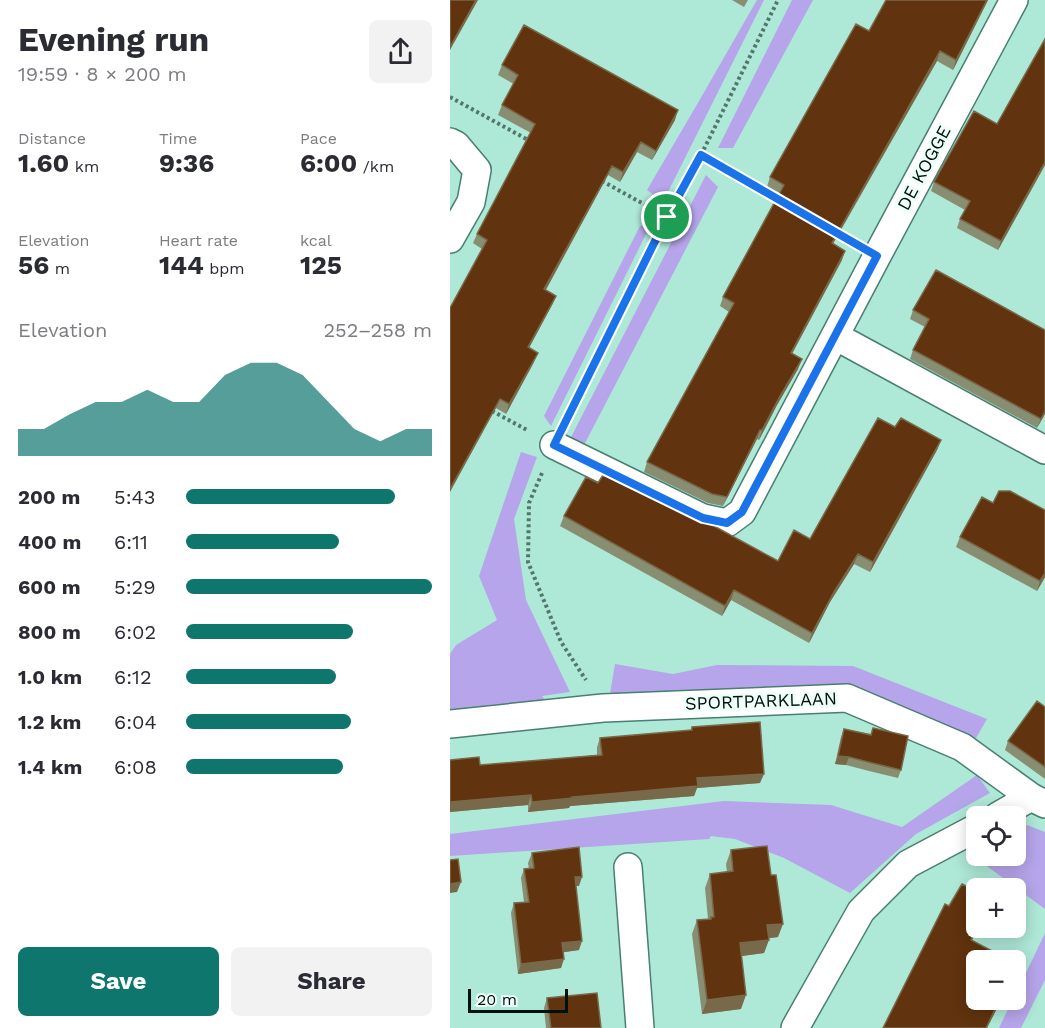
<!DOCTYPE html>
<meta charset="utf-8">
<style>
body{margin:0;font-family:"Work Sans",sans-serif;background:#f2f2f3;color:#2b2b33;height:100vh;display:flex;flex-direction:column;font-size:22px;white-space:nowrap}
*{box-sizing:border-box;margin:0}
p{font-size:20px;color:#7c7c81}
.icon{flex:none;width:33px;height:33px;fill:none;stroke:currentColor;stroke-width:2;stroke-linecap:round;stroke-linejoin:round}
.map{position:relative;flex:1;overflow:hidden}
.panel{display:flex;flex-direction:column;background:#fff;width:450px}
.panel>*{flex:none}
.buttons{position:absolute;left:516px;top:806px;display:grid;gap:12px}
.buttons a{display:grid;place-items:center;width:60px;height:60px;border-radius:9px;background:#fff;box-shadow:0 3px 15px #0003;font-size:30px}
.scale{position:absolute;left:18px;bottom:15px;width:100px;box-sizing:border-box;padding-left:6px;border:3px solid #00110c;border-top:0;font-size:16px;line-height:21px;white-space:nowrap;color:#00110c;-webkit-text-stroke:4px #eefff9;paint-order:stroke}
.pin{position:absolute;display:grid;place-items:center;width:51px;height:51px;color:#fff;margin:-26px;border:3px solid #fff;border-radius:50%;box-shadow:0 2px 6px #0007}
.round{display:grid;place-items:center;flex:none;width:63px;height:63px;border-radius:9px;background:#f2f2f3}
.overview{display:flex;align-items:center;justify-content:space-between;height:102px;padding:0 18px}
h1{font-size:33px;font-weight:700;line-height:45px}
.metrics{display:grid;grid-template-columns:repeat(3,1fr);gap:9px;height:102px;padding:6px 18px}
.metrics div{display:grid;align-content:center}
.metrics b{font-size:26px;font-weight:700}
.metrics small{font-size:16px;font-weight:400}
.metrics p{font-size:16px}
.chart{height:168px;padding:12px 18px}
.chart p{display:flex;justify-content:space-between}
.chart svg{width:100%;height:108px;margin-top:6px;fill:#0f766e;opacity:.7}
.button{display:flex;gap:12px;margin-top:auto;padding:12px 18px}
.button a{flex:1;height:69px;border-radius:9px;background:#0f766e;color:#fff;font-size:24px;font-weight:700;line-height:69px;text-align:center}
.button a+a{background:#f2f2f3;color:#2b2b33}
ul{padding:0 18px;list-style:none;font-size:20px}
li{display:grid;grid-template-columns:96px 72px 1fr;align-items:center;height:45px}
li i{height:15px;border-radius:8px;background:#0f766e}
main{display:flex;flex:1;min-height:0}
.map>svg:first-child{display:block}
</style>
<main>
<section class="panel">
<div class="overview"><div><h1>Evening run</h1><p>19:59 · 8 × 200 m</p></div><a class="round"><svg class="icon" aria-label="share" viewBox="0 0 24 24"><path d="M12 15V3M7 8l5-5 5 5M5 13v7h14v-7"/></svg></a></div>
<div class="metrics">
<div><p>Distance</p><b>1.60<small> km</small></b></div>
<div><p>Time</p><b>9:36</b></div>
<div><p>Pace</p><b>6:00<small> /km</small></b></div>
</div>
<div class="metrics">
<div><p>Elevation</p><b>56<small> m</small></b></div>
<div><p>Heart rate</p><b>144<small> bpm</small></b></div>
<div><p>kcal</p><b>125</b></div>
</div>
<div class="chart"><p><span>Elevation</span>252–258 m</p>
<svg viewBox="0 0 160 44" preserveAspectRatio="none"><path d="M0 44V33L10 33L20 27L30 22L40 22L50 17L60 22L70 22L80 11L90 6L100 6L110 11L120 22L130 33L140 38L150 33L160 33V44z"/></svg>
</div>
<ul>
<li><b>200 m</b>5:43<i style="width:85%"></i></li>
<li><b>400 m</b>6:11<i style="width:62%"></i></li>
<li><b>600 m</b>5:29<i style="width:100%"></i></li>
<li><b>800 m</b>6:02<i style="width:68%"></i></li>
<li><b>1.0 km</b>6:12<i style="width:61%"></i></li>
<li><b>1.2 km</b>6:04<i style="width:67%"></i></li>
<li><b>1.4 km</b>6:08<i style="width:64%"></i></li>
</ul>
<div class="button"><a>Save</a><a>Share</a></div>
</section>
<div class="map">
<svg width="595" height="1028" viewBox="0 0 595 1028">
<rect width="100%" height="100%" fill="#aee8d7"/>
<path fill="#b6a5ea" d="M307,0H314L213,202L197,190L249,101Z
M342,0H363L283,148H268Z
M256,175L268,187L133,447L119,441Z
M201,224L101,426L94,416L190,226Z
M71,452L87,457L64,519L76,600L120,692L92,696L108,717L0,728V654L6,645L47,620L29,576Z
M165,664L223,674L267,665L403,666L537,719L526,738L400,689L160,694Z
M527,775L540,793L466,834L400,893L334,858L285,839L261,836L259,839L0,856V834L274,801L381,805L452,827Z
M577,825L595,832V909L519,853L526,849V855H566V830Z
M595,933V980L571,1028H549L563,999H566V994Z"/>
<g fill="none" stroke-linecap="round" stroke-linejoin="round">
<g stroke="#487f71" stroke-width="30">
<path id="minor" d="M0,142L6,145L27,170L21,202L0,239
M385,336L595,450
M104,445L253,518L277,523L292,512L427,256L564,0
M0,724L153,708L397,698L512,747L581,797L595,804
M548,816L581,797
M178,867L190,1028
M345,1028L411,911L458,864L526,828"/>
</g>
<path stroke="#53776c" stroke-width="4" stroke-dasharray="3 3" stroke-linecap="butt" d="M0,97L80,141
M251,155L331,201
M152,181L217,217
M384,231L401,241
M42,411L77,430
M118,417L217,217L251,155L328,0
M92,473L79,503L78,562L111,642L136,680"/>
<use href="#minor" stroke="#fff" stroke-width="27"/>
</g>
<path fill="#888e72" d="M282,0H298L294,7Z
M436,0H538L503,70L487,61L383,244L392,260L342,354L348,369L327,405L309,440L307,439L273,506L258,503L194,472L197,462L279,312L270,306L273,297L329,193L317,187L320,177L419,31Z
M595,39V165L548,250L507,228L510,219L515,210L481,191L484,182L547,124Z
M52,65L225,120L202,160L187,152L170,182L158,175L95,290L106,296L102,305L79,348L84,362L56,414L46,408L32,249L23,243L27,234L81,133L48,115L52,105L64,84L48,75Z
M463,310L595,330V414L587,428L460,359L463,350L475,327L460,319Z
M445,427L491,440L487,450L420,572L404,564L380,602L359,643L281,600L272,616L110,526L114,516L148,483L328,561L360,539Z
M543,503L595,510V577L587,591L506,547L510,537Z
M595,707V779L555,750L558,741Z
M242,727L310,783L247,788L244,796L120,806L119,808L78,812V805L0,812V760L30,765L147,755V747L150,738L240,730Z
M423,728L451,770L448,778L419,771L396,765L385,764L391,737L394,729L421,734Z
M281,850L328,937L319,938L314,953L291,956V1009L252,1014L242,934L247,920L258,919L255,888L260,874L277,872L276,864Z
M82,853L129,886H126L129,950L113,952L111,968L68,974L61,913L64,903L74,902L71,878L74,869H79L78,863Z
M97,998L151,1028H96L94,1008Z"/>
<path fill="#78694a" d="M26,0H28L0,50V47Z
M537,0H538L503,70L506,60Z
M490,51L487,61L378,252L382,243Z
M228,110L225,120L202,160L206,151Z
M191,142L187,152L170,182L173,172Z
M595,162V165L548,250L551,241Z
M162,166L158,175L91,299L94,289Z
M395,251L392,260L337,363L341,353Z
M106,296L102,305L74,357L78,347Z
M88,353L84,362L56,414L59,404Z
M352,359L348,369L327,405L309,440L312,430L330,396Z
M50,399L46,408L0,492V489Z
M595,411V414L587,428L591,419Z
M310,430L307,439L273,506L277,497Z
M491,440L487,450L420,572L423,562Z
M408,554L404,564L380,602L359,643L362,633L384,592Z
M595,573V577L587,591L590,581Z
M284,590L281,600L272,616L275,606Z
M388,756L399,757L396,765L385,764Z
M314,774L310,783L247,788L244,796L120,806L119,808L78,812L82,802L247,778Z
M81,795L78,805L0,812V802Z
M125,877H132L129,886H121Z
M11,882L7,892L0,893V884Z
M333,924L328,937L312,939L317,925Z
M528,927H529L517,950L521,940Z
M319,940L314,953L285,957L290,943Z
M132,941L129,950L109,953L112,943Z
M114,959L111,968L68,974L71,964Z
M296,995L291,1009L252,1014L257,1000Z
M550,999H552L537,1028H536Z"/>
<path fill="#61330e" stroke="#78694a" stroke-width="1.5" d="M0,0H26L0,47Z
M436,0H537L506,60L490,51L382,243L395,251L341,353L352,359L330,396L312,430H310L277,497L262,494L197,462L284,303L273,297L334,185L320,177L406,24L419,31Z
M74,25L228,110L206,151L191,142L173,172L162,166L94,289L106,296L78,347L88,353L59,404L50,399L0,489V308L37,240L27,234L85,124L52,105L68,75L52,65Z
M595,39V162L551,241L510,219L520,201L484,182L524,111L547,124Z
M486,270L595,330V411L591,419L463,350L479,319L463,310Z
M428,418L445,427L451,418L491,440L423,562L408,554L384,592L362,633L284,590L275,606L114,516L136,477L148,483L153,475L250,522L264,526L328,561L344,530L360,539Z
M549,491H560L595,510V573L590,581L510,537L532,497L543,503Z
M587,701L595,707V767L558,741Z
M310,722L314,774L247,778L248,786L122,797L123,798L82,802L81,795L0,802V760L29,757L30,765L152,755L150,738L242,730V727Z
M423,728L458,736L451,770L422,763L399,757L388,756L394,729L421,735Z
M317,846L321,875H326L333,924L317,925L319,940L290,943L296,995L257,1000L247,920L261,919V917H264L260,874L283,871L281,850Z
M129,847L132,877H125L132,941L112,943L114,959L71,964L64,903L79,902L74,869L84,868L82,853Z
M8,859L11,882L0,884V860Z
M512,884L526,891V927H528L521,940L559,960H526V999H550L536,1028H433L495,904L499,906Z
M147,993L151,1028H101L97,998Z"/>
<g fill="none" stroke-linecap="round" stroke-linejoin="round">
<g stroke="#fff" stroke-width="12">
<path id="route" d="M251,155L427,256L292,512L277,523L253,518L104,445L217,217Z"/>
</g>
<use href="#route" stroke="#1a73e8" stroke-width="8"/>
</g>
<g text-anchor="middle" stroke-width="6" stroke-linejoin="round" paint-order="stroke">
<g font-size="18" fill="#00110c" stroke="#eefff9">
<text transform="translate(474 168) rotate(-62)" y="6">DE KOGGE</text>
<text transform="translate(311 701) rotate(-2)" y="6">SPORTPARKLAAN</text>
</g>
</g>
</svg>
<div class="buttons">
<a><svg class="icon" aria-label="locate" viewBox="0 0 24 24"><circle cx="12" cy="12" r="6"/><path d="M12 2v4M12 18v4M2 12h4M18 12h4"/></svg></a>
<a>+</a>
<a>−</a>
</div>
<div class="scale">20 m</div>
<div class="pin" style="left:217px;top:217px;background:#1e9e55"><svg class="icon" aria-label="arrive" viewBox="0 0 24 24"><path d="M6 21V4h12l-3 4 3 4H6"/></svg></div>
</div>
</main>
